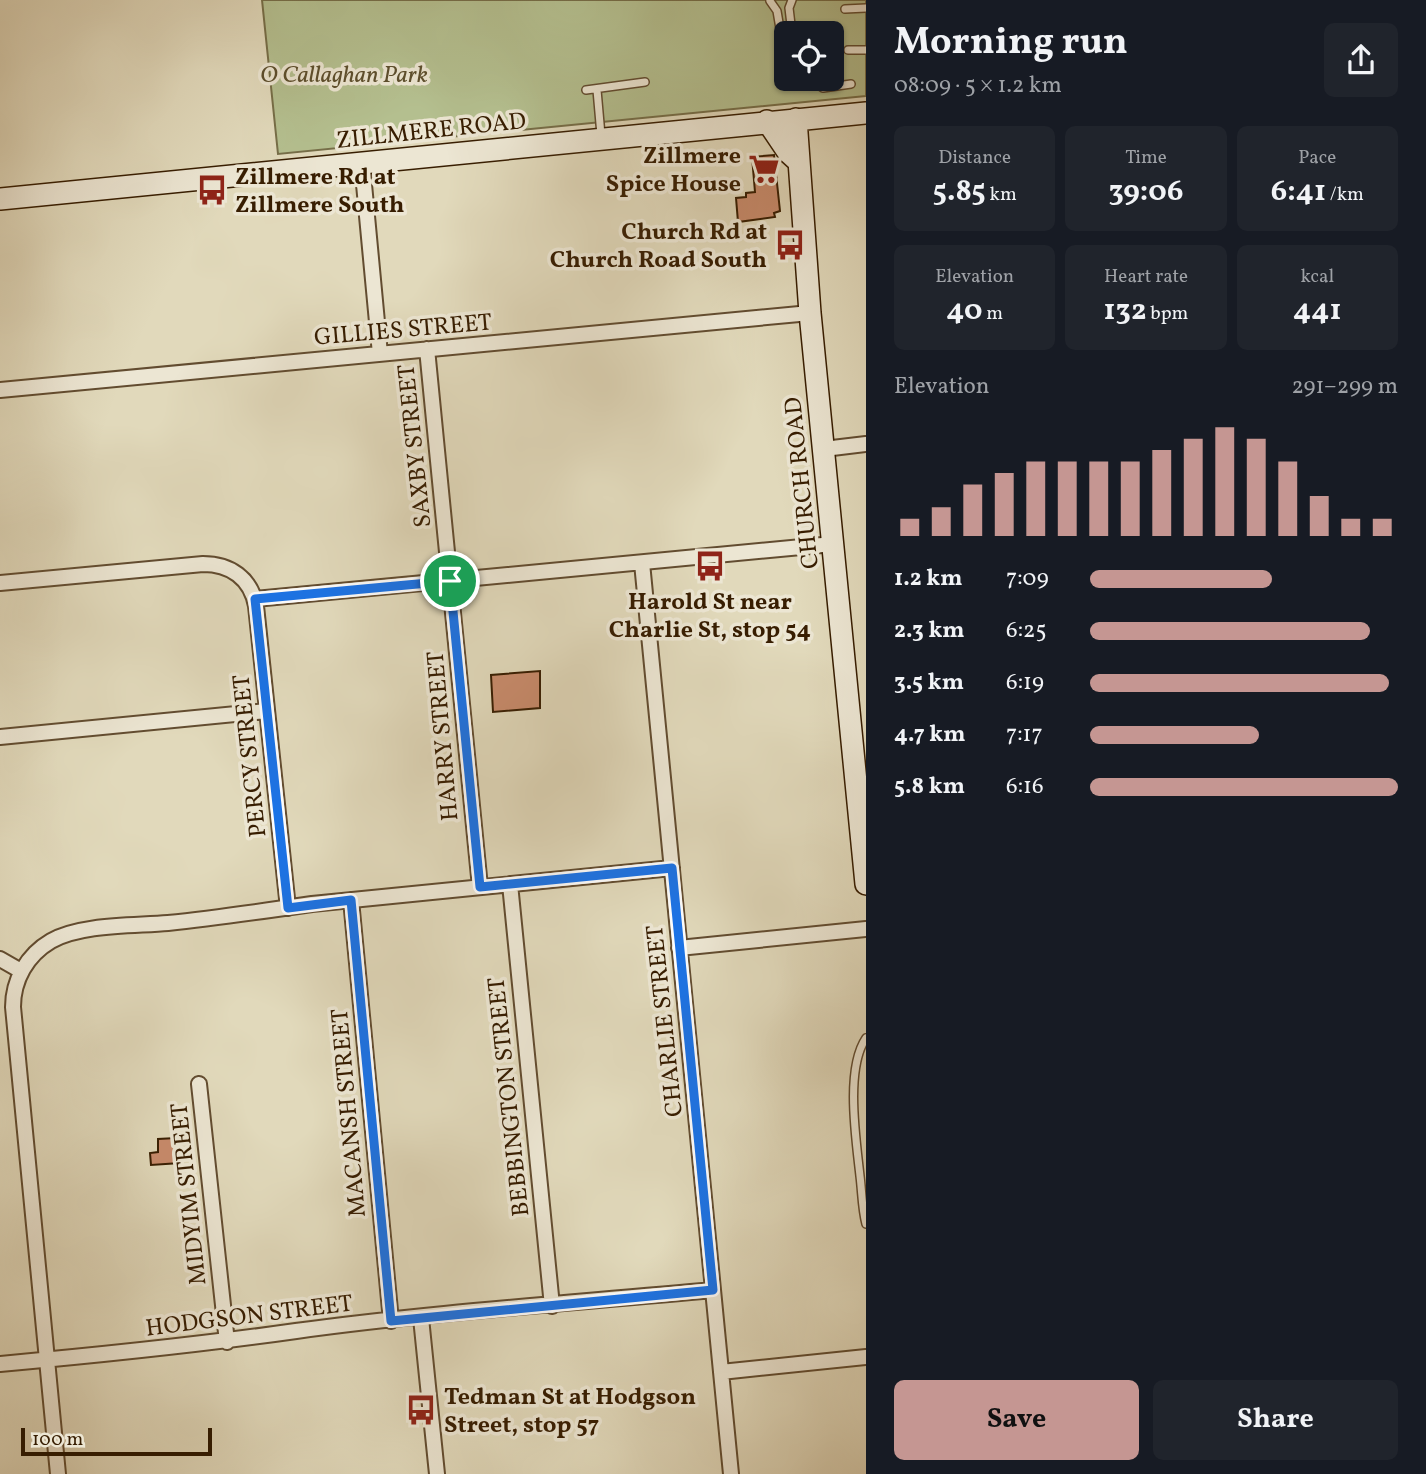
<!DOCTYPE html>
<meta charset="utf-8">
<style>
body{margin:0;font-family:Vollkorn,serif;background:#20242c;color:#f1f3f6;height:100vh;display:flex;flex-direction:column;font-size:26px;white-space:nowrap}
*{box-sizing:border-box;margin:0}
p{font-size:23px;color:#9ea1a6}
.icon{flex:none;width:38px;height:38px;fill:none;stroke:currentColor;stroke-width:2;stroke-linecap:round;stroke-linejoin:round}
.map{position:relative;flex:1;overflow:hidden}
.drawer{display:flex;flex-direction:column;background:#171b24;width:560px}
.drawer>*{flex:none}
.fabs{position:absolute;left:774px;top:21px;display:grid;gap:14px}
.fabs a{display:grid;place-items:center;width:70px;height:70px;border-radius:10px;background:#171b24;box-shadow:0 2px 5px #0004;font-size:35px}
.scale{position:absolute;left:21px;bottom:18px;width:191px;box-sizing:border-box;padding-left:7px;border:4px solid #371d01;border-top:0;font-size:19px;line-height:24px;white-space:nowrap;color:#371d01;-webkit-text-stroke:5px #ece6d3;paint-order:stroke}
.pin{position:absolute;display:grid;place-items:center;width:60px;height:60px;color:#fff;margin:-30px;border:4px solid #fff;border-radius:50%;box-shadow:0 2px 7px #0007}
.round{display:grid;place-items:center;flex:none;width:74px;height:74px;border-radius:10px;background:#20242c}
.headline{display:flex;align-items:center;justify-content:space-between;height:119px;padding:0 28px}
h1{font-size:38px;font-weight:700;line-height:52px}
.figures{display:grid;grid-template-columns:repeat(3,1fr);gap:10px;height:119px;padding:7px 28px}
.figures div{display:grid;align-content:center;border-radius:10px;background:#20242c;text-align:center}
.figures b{font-size:30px;font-weight:700}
.figures small{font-size:19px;font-weight:400}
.figures p{font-size:19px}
.chart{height:196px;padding:14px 28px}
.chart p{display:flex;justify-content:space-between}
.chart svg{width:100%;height:126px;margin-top:7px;stroke:#c59692;stroke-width:6}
.action{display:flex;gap:14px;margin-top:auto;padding:14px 28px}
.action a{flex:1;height:80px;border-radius:10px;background:#c59692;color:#111;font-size:28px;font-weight:700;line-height:80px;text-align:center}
.action a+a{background:#20242c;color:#f1f3f6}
ul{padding:0 28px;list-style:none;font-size:23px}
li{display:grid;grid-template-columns:112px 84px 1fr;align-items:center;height:52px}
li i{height:18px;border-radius:9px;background:#c59692}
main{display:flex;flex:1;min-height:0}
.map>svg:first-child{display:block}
</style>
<main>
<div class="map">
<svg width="866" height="1474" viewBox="0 0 866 1474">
<rect width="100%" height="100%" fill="#e1d9bb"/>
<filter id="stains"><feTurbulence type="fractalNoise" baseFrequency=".00286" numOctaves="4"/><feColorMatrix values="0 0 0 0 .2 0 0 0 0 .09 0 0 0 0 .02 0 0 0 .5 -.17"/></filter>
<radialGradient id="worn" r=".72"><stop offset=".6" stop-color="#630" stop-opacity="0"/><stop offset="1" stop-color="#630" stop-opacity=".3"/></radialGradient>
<path fill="#b4bf8f" stroke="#766e48" stroke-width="2" fill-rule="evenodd" d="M262,0H866V96L278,154ZM786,33H831V79H786Z"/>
<path fill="#c88b6c" stroke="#371d01" stroke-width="2" d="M774,155L780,211L774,213L775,217L738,222L736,198L746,197V193L755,192L752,157Z
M540,671V708L493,712L491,675Z
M176,1138V1147H179L180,1163L151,1165L150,1153L158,1152V1139Z"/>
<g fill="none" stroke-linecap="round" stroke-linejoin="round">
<g stroke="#624c30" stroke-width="10">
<path id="lane" d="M770,1L777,11L786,64
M845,9L866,8
M792,33L789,8L792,0
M848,50H866
M809,79L823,88L851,84
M586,90L645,82
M597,90L601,135
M866,1038C845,1069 856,1139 860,1176C862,1192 862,1209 866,1224"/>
</g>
<g stroke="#624c30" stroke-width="18">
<path id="street" d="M362,163L380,354
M427,349L480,887
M0,390L810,313
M824,449L866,444
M642,563L731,1474
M0,583L203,564C230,564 251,578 256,606L288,908
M255,599L833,544
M0,737L266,711
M510,884L552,1306
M351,900L391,1321
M679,948L866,929
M0,959L21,971
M199,1084L227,1342
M421,1318L437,1474
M0,1364C99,1355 197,1345 296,1331C434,1312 574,1303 713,1290
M721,1372L866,1357
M58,1474L13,1007C13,980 27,955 51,941C81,924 134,926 168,923C216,918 264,911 312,904L672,868"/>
</g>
<g stroke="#371d01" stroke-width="24">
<path id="secondary" d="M796,119L810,313L866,884
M767,121L788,152L799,162
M0,199L866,113"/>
</g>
<use href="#lane" stroke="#ece6d3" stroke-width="7"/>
<use href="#street" stroke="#ece6d3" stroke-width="14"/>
<use href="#secondary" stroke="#ece6d3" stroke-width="21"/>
</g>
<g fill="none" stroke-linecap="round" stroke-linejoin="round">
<g stroke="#fff" stroke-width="14">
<path id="route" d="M450,581L480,887L672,868L713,1290L391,1321L351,900L288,908L255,599Z"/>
</g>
<use href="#route" stroke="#1a73e8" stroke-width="9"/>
</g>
<defs>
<g id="supermarket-bare" transform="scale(2.415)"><path d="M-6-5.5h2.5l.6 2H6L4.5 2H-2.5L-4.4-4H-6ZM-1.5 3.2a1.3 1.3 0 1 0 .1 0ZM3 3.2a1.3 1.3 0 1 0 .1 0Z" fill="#8f2418" stroke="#ece6d3" stroke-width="2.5" paint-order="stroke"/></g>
<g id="bus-bare" transform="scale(2.415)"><path d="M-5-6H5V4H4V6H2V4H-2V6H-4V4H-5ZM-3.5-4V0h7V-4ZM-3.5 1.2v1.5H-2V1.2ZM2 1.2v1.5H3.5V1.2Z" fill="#8f2418" stroke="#ece6d3" stroke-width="2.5" paint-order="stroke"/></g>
</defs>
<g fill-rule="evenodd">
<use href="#supermarket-bare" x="764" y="169"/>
<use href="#bus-bare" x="212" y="190"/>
<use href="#bus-bare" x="790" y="245"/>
<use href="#bus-bare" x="710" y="566"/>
<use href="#bus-bare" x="421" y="1410"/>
</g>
<g text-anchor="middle" stroke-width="7" stroke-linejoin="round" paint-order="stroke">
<g font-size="24" font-style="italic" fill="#5c4e2c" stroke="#ece6d3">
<text x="344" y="82">O Callaghan Park</text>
</g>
<g font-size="24" fill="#371d01" stroke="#ece6d3">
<text transform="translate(431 130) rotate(-6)" y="8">ZILLMERE ROAD</text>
<text transform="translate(403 329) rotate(-5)" y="8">GILLIES STREET</text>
<text transform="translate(414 446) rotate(-96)" y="8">SAXBY STREET</text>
<text transform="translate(801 483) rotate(-96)" y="8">CHURCH ROAD</text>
<text transform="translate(442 736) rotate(-95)" y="8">HARRY STREET</text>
<text transform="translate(249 756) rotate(-96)" y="8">PERCY STREET</text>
<text transform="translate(664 1021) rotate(-96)" y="8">CHARLIE STREET</text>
<text transform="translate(508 1097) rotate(-96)" y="8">BEBBINGTON STREET</text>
<text transform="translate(348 1113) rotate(-95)" y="8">MACANSH STREET</text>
<text transform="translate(188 1194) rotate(-96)" y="8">MIDYIM STREET</text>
<text transform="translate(249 1315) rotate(-7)" y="8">HODGSON STREET</text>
</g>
<g font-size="24" font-weight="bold" fill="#371d01" stroke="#ece6d3" text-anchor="end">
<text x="741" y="163">Zillmere<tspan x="741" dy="28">Spice House</tspan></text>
<text x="235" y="184" text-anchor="start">Zillmere Rd at<tspan x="235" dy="28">Zillmere South</tspan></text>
<text x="767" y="239">Church Rd at<tspan x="767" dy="28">Church Road South</tspan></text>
<text x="710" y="609" text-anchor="middle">Harold St near<tspan x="710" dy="28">Charlie St, stop 54</tspan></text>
<text x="444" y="1404" text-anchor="start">Tedman St at Hodgson<tspan x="444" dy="28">Street, stop 57</tspan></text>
</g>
</g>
<rect width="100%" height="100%" filter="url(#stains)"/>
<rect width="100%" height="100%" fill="url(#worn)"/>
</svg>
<div class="fabs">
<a><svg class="icon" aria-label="locate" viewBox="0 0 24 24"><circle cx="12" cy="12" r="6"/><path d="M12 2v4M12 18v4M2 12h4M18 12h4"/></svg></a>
</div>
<div class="scale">100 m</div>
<div class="pin" style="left:450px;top:581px;background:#1e9e55"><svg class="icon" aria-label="arrive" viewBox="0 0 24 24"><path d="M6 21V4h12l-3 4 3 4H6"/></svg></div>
</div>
<section class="drawer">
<div class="headline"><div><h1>Morning run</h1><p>08:09 · 5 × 1.2 km</p></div><a class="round"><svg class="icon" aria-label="share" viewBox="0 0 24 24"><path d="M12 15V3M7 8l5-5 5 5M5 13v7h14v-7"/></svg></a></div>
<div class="figures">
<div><p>Distance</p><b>5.85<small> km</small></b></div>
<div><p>Time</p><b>39:06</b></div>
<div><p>Pace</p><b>6:41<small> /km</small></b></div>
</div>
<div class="figures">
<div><p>Elevation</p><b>40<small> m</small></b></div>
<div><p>Heart rate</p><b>132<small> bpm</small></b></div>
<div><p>kcal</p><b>441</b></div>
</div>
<div class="chart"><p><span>Elevation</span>291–299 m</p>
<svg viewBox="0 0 160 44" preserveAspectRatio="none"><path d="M5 44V38M15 44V34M25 44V26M35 44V22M45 44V18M55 44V18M65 44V18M75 44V18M85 44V14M95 44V10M105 44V6M115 44V10M125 44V18M135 44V30M145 44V38M155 44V38"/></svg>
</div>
<ul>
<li><b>1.2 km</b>7:09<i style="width:59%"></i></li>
<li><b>2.3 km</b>6:25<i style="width:91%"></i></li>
<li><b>3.5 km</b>6:19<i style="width:97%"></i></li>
<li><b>4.7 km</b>7:17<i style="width:55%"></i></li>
<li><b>5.8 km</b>6:16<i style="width:100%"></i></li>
</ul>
<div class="action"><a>Save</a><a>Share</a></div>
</section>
</main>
